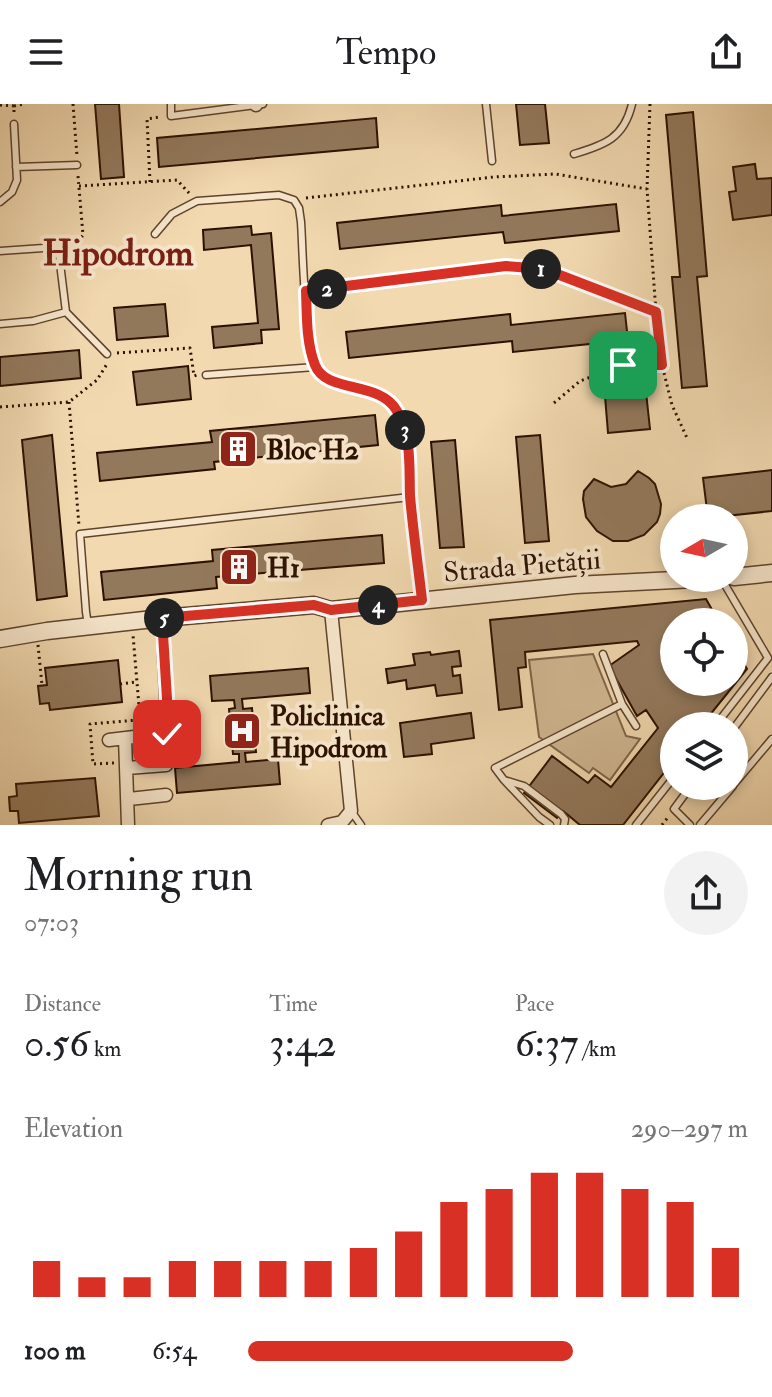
<!DOCTYPE html>
<meta charset="utf-8">
<style>
body{margin:0;font-family:"IM FELL Double Pica",serif;background:#f2f2f2;color:#202124;height:100vh;display:flex;flex-direction:column;font-size:30px;white-space:nowrap}
*{box-sizing:border-box;margin:0}
p{font-size:26px;color:#757577}
.icon{flex:none;width:44px;height:44px;fill:none;stroke:currentColor;stroke-width:2;stroke-linecap:round;stroke-linejoin:round}
.map{position:relative;height:721px;overflow:hidden}
.side{display:flex;flex-direction:column;background:#fff;flex:1}
.side>*{flex:none}
.needle{width:52px;rotate:261deg}
.fabs{position:absolute;left:660px;top:400px;display:grid;gap:16px}
.fabs a{display:grid;place-items:center;width:88px;height:88px;border-radius:50%;background:#fff;box-shadow:0 4px 12px #0003;font-size:40px}
.pin{position:absolute;display:grid;place-items:center;width:68px;height:68px;color:#fff;margin:-34px;border-radius:16px;box-shadow:0 4px 12px #0006}
.km{position:absolute;width:40px;height:40px;margin:-20px;border-radius:50%;background:#222;color:#fff;font-size:22px;line-height:40px;text-align:center}
.round{display:grid;place-items:center;flex:none;width:84px;height:84px;border-radius:42px;background:#f2f2f2}
.headline{display:flex;align-items:center;justify-content:space-between;height:136px;padding:0 24px}
h1{font-size:44px;font-weight:600;line-height:60px}
.figures{display:grid;grid-template-columns:repeat(3,1fr);gap:12px;height:136px;padding:8px 24px}
.figures div{display:grid;align-content:center}
.figures b{font-size:40px;font-weight:600}
.figures small{font-size:22px;font-weight:400}
.figures p{font-size:22px}
.chart{height:224px;padding:16px 24px}
.chart p{display:flex;justify-content:space-between}
.chart svg{width:100%;height:144px;margin-top:8px;stroke:#d93025;stroke-width:6}
ul{padding:0 24px;list-style:none;font-size:26px}
li{display:grid;grid-template-columns:128px 96px 1fr;align-items:center;height:60px}
li i{height:20px;border-radius:10px;background:#d93025}
header{display:flex;justify-content:space-between;align-items:center;height:104px;padding:0 24px;background:#fff;font-size:36px;font-weight:600}
.map>svg:first-child{display:block}
</style>
<header><svg class="icon" aria-label="menu" viewBox="0 0 24 24"><path d="M4 6h16M4 12h16M4 18h16"/></svg>Tempo<svg class="icon" aria-label="share" viewBox="0 0 24 24"><path d="M12 15V3M7 8l5-5 5 5M5 13v7h14v-7"/></svg></header>
<div class="map">
<svg width="772" height="721" viewBox="0 0 772 721">
<rect width="100%" height="100%" fill="#f2d9b0"/>
<filter id="stains"><feTurbulence type="fractalNoise" baseFrequency=".0025" numOctaves="4"/><feColorMatrix values="0 0 0 0 .2 0 0 0 0 .09 0 0 0 0 .02 0 0 0 .5 -.17"/></filter>
<radialGradient id="worn" r=".72"><stop offset=".6" stop-color="#630" stop-opacity="0"/><stop offset="1" stop-color="#630" stop-opacity=".3"/></radialGradient>
<path fill="#d0b792" stroke="#7e6449" stroke-width="2" d="M593,550L626,632L640,635L610,676L593,664L589,669L539,633L529,556Z"/>
<path fill="#93795c" stroke="#2c1100" stroke-width="2" d="M95,0H119L124,73L101,75Z
M516,0H545L549,39L520,41Z
M693,8L707,172L697,173L707,282L682,284L672,173H680L666,11Z
M376,14L378,43L159,63L157,34Z
M755,60L757,75L772,74V111L733,116L729,88L736,87L733,63Z
M616,100L619,127L505,139L503,128L340,145L337,119L501,101L502,112Z
M251,122L252,131L271,129L279,225L261,226L262,239L214,244L212,223L258,219L251,141L204,146L203,126Z
M165,200L168,232L117,236L114,204Z
M625,209L628,236L513,248L512,237L349,254L346,228L510,210L511,221Z
M79,246L81,274L0,282V253Z
M188,262L191,295L137,301L133,268Z
M646,288L650,325L608,329L605,292Z
M375,311L378,341L214,358L215,365L100,377L97,349L212,338L210,327Z
M52,331L67,492L37,496L22,336Z
M540,331L549,437L525,439L516,333Z
M455,336L464,443L440,444L431,338Z
M772,366V407L708,414L703,374Z
M638,367L649,374L655,380L661,400L660,410L657,418L644,431L628,437H613L597,427L586,413L583,395L584,387L594,375L611,383L626,380Z
M382,431L384,459L216,473L217,484L104,496L101,468L213,457L212,446Z
M706,495L719,518H674V578H734V543L747,565L701,622H674V656L623,721H580L563,707L557,714L524,689L552,652L588,679L595,671L611,683L658,624L646,606L637,612L609,562L639,541L637,537L525,548L526,563L518,564L522,603L499,606L490,516Z
M459,547L461,562L452,563L453,572L460,571L462,589L437,592L435,581L407,585L406,576L388,579L386,565L415,561L413,550L430,548L431,551Z
M118,556L122,598L50,606L49,599L40,600L38,582L47,581L45,564Z
M308,564L310,589L242,595L243,605L252,604L256,648L245,649L246,658L278,655L280,680L177,689L175,664L239,658V650H233L229,605L235,604L234,596L212,597L210,572Z
M471,609L474,634L431,640L432,650L404,653L400,619Z
M95,674L99,712L19,719L18,707H10L9,693L17,692L16,680Z"/>
<g fill="none" stroke-linecap="round" stroke-linejoin="round">
<g stroke="#5e432c" stroke-width="9">
<path id="service" d="M171,0V12L263,0
M486,0L492,57
M574,50C605,41 624,34 632,0
M16,63L77,61
M0,98L12,88L17,76L14,20
M155,130L172,110L197,97L279,91L294,96L299,104L301,118C303,145 304,261 323,274C327,276 331,276 335,277C355,282 383,286 396,303C414,328 408,364 410,393C413,427 418,462 422,496
M0,147L58,143L66,208
M306,187L475,167
M0,220L33,217L66,208L107,250
M206,271L315,263
M88,521L86,508L80,430L410,393
M603,550L622,600
M715,622L768,554L721,474
M734,624L772,573
M504,676L539,713L550,721
M734,680L772,635
M351,707L361,721
M564,721L565,715L561,710L524,682L504,676L495,664L622,600L636,622
M636,721L674,673
M690,721L674,705L691,682
M700,721L733,682"/>
</g>
<g stroke="#5e432c" stroke-width="15">
<path id="minor" d="M256,1V0
M125,634L128,721
M109,636L168,629L162,514
M127,664L166,661
M129,695L166,691
M328,721L342,718L351,707L331,506"/>
</g>
<g stroke="#5e432c" stroke-width="19">
<path id="tertiary" d="M734,473L772,469
M0,535L47,527L162,514L314,501L331,506L575,481L715,474"/>
</g>
<path stroke="#2c1100" stroke-width="3" stroke-dasharray="2 4" stroke-linecap="butt" d="M73,0L77,52
M650,0L647,85L656,208L662,261L672,301L687,334
M0,1L14,2V12
M14,2L24,0
M150,78L147,15L160,13
M79,82L177,76L189,89
M306,94L494,73L555,70L647,85
M66,141L79,137L83,131L78,72
M484,165L506,162L544,165L656,208
M117,249L190,244L194,272L197,271
M69,298L79,422
M554,299L580,277L623,261H662
M0,303L69,298L97,276L107,260
M38,541L42,581
M120,580L136,578
M114,659L93,660L90,620L138,616L140,614L133,531
M662,721L669,712"/>
<use href="#service" stroke="#f7e6cc" stroke-width="6"/>
<use href="#minor" stroke="#f7e6cc" stroke-width="12"/>
<use href="#tertiary" stroke="#f7e6cc" stroke-width="16"/>
</g>
<g fill="none" stroke-linecap="round" stroke-linejoin="round">
<g stroke="#fff" stroke-width="16">
<path id="route" d="M167,630L169,627L162,514L314,501L331,506L422,496C418,461 413,426 410,392C409,363 412,333 397,307C380,276 326,290 315,261C306,238 307,211 306,187L506,162L544,165L656,208L662,261H623"/>
</g>
<use href="#route" stroke="#d93025" stroke-width="10"/>
</g>
<defs>
<g id="building-square" transform="scale(2)"><rect x="-9" y="-9" width="18" height="18" rx="4" fill="#8f2418" stroke="#f7e6cc"/><path d="M-4-6H4V6H1V3H-1V6H-4ZM-2.5-4.3h1.7v1.8h-1.7ZM.8-4.3h1.7v1.8H.8ZM-2.5-1h1.7V.8h-1.7ZM.8-1h1.7V.8H.8Z" fill="#fff"/></g>
<g id="hospital-square" transform="scale(2)"><rect x="-9" y="-9" width="18" height="18" rx="4" fill="#8f2418" stroke="#f7e6cc"/><path d="M-5-5h3v3.5h4V-5h3V5h-3V1.5h-4V5h-3Z" fill="#fff"/></g>
</defs>
<g fill-rule="evenodd">
<use href="#building-square" x="238" y="345"/>
<use href="#building-square" x="239" y="463"/>
<use href="#hospital-square" x="242" y="627"/>
</g>
<g text-anchor="middle" stroke-width="8" stroke-linejoin="round" paint-order="stroke">
<g font-size="28" font-weight="bold" fill="#2c1100" stroke="#f7e6cc" text-anchor="start">
<text x="266" y="355">Bloc H2</text>
<text x="267" y="473">H1</text>
<text x="270" y="621">Policlinica<tspan x="270" dy="32">Hipodrom</tspan></text>
</g>
<g font-size="28" fill="#2c1100" stroke="#f7e6cc">
<text transform="translate(522 461) rotate(-5)" y="10">Strada Pietății</text>
</g>
<g font-size="36" font-weight="bold" fill="#7a1f14" stroke="#f7e6cc">
<text x="118" y="161">Hipodrom</text>
</g>
</g>
<rect width="100%" height="100%" filter="url(#stains)"/>
<rect width="100%" height="100%" fill="url(#worn)"/>
</svg>
<div class="fabs">
<a><svg class="needle" viewBox="-14 -14 28 28"><path d="M0-13l5 13h-10z" fill="#e53935"/><path d="M0 13l5-13h-10z" fill="#757577"/></svg></a>
<a><svg class="icon" aria-label="locate" viewBox="0 0 24 24"><circle cx="12" cy="12" r="6"/><path d="M12 2v4M12 18v4M2 12h4M18 12h4"/></svg></a>
<a><svg class="icon" aria-label="layers" viewBox="0 0 24 24"><path d="M12 4l9 5-9 5-9-5zM3 14l9 5 9-5"/></svg></a>
</div>
<div class="pin" style="left:623px;top:261px;background:#1e9e55"><svg class="icon" aria-label="arrive" viewBox="0 0 24 24"><path d="M6 21V4h12l-3 4 3 4H6"/></svg></div>
<div class="pin" style="left:167px;top:630px;background:#d93025"><svg class="icon" aria-label="check" viewBox="0 0 24 24"><path d="M5 12l5 5 9-10"/></svg></div>
<b class="km" style="left:541px;top:165px">1</b>
<b class="km" style="left:327px;top:185px">2</b>
<b class="km" style="left:405px;top:326px">3</b>
<b class="km" style="left:378px;top:501px">4</b>
<b class="km" style="left:164px;top:514px">5</b>
</div>
<section class="side">
<div class="headline"><div><h1>Morning run</h1><p>07:03</p></div><a class="round"><svg class="icon" aria-label="share" viewBox="0 0 24 24"><path d="M12 15V3M7 8l5-5 5 5M5 13v7h14v-7"/></svg></a></div>
<div class="figures">
<div><p>Distance</p><b>0.56<small> km</small></b></div>
<div><p>Time</p><b>3:42</b></div>
<div><p>Pace</p><b>6:37<small> /km</small></b></div>
</div>
<div class="chart"><p><span>Elevation</span>290–297 m</p>
<svg viewBox="0 0 160 44" preserveAspectRatio="none"><path d="M5 44V33M15 44V38M25 44V38M35 44V33M45 44V33M55 44V33M65 44V33M75 44V29M85 44V24M95 44V15M105 44V11M115 44V6M125 44V6M135 44V11M145 44V15M155 44V29"/></svg>
</div>
<ul>
<li><b>100 m</b>6:54<i style="width:65%"></i></li>
</ul>
</section>
